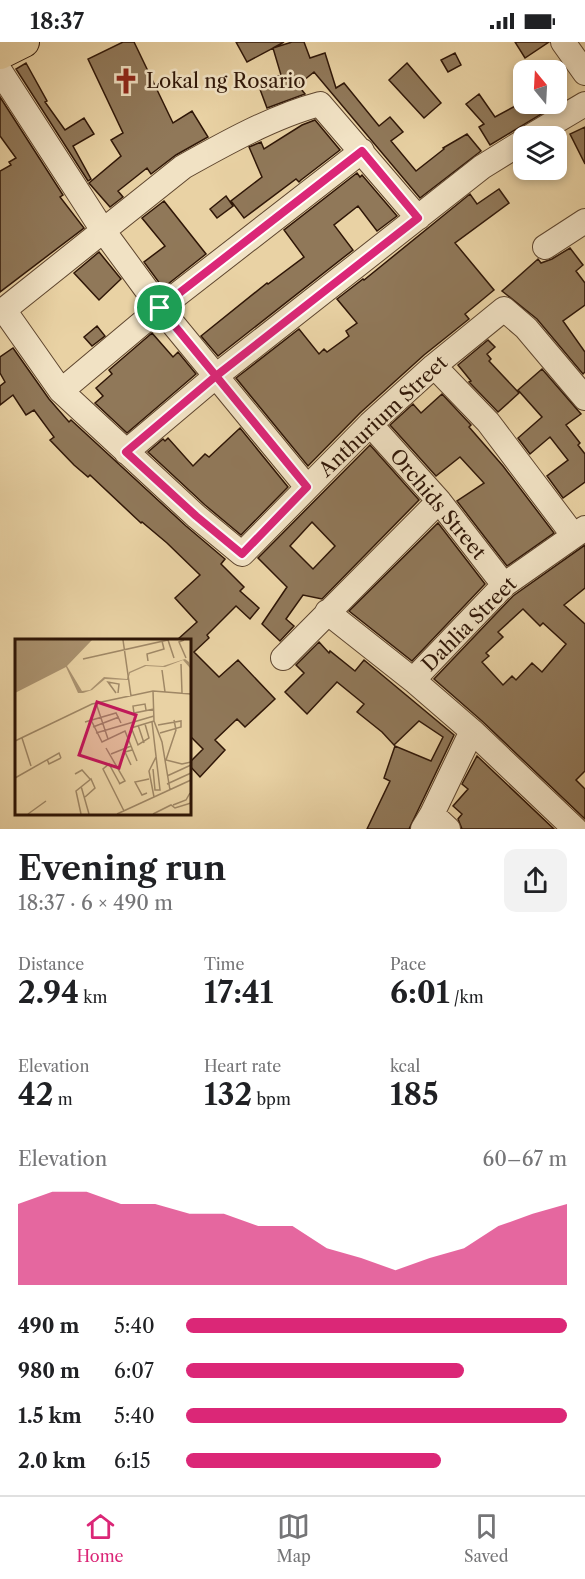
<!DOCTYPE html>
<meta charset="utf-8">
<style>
body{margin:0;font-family:"Libre Caslon Text",serif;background:#f2f2f2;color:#202124;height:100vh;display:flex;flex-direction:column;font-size:22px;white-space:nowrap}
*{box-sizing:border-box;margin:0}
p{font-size:20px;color:#757577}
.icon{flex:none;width:33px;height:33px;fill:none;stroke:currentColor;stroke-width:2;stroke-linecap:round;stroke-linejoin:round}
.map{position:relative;height:787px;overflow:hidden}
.side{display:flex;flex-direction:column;background:#fff;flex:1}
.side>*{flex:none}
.needle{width:39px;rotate:342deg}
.controls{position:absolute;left:513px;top:18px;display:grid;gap:12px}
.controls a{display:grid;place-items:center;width:54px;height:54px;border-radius:12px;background:#fff;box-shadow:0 3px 9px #0003;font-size:30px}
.pin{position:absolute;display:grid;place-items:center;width:51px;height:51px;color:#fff;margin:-26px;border:3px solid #fff;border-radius:50%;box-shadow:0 2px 6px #0007}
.round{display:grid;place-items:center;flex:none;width:63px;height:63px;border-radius:12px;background:#f2f2f2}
.headline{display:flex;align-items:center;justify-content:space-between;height:102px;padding:0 18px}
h1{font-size:33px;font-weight:700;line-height:45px}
.metrics{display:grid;grid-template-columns:repeat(3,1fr);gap:9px;height:102px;padding:6px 18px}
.metrics div{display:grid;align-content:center}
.metrics b{font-size:30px;font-weight:700}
.metrics small{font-size:16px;font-weight:400}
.metrics p{font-size:16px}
.chart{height:168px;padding:12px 18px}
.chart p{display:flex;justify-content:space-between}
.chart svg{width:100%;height:108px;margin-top:6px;fill:#db2777;opacity:.7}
ul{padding:0 18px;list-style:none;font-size:20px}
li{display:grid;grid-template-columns:96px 72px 1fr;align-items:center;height:45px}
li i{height:15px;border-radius:8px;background:#db2777}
.status{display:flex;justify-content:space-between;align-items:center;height:42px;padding:0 30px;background:#fff;direction:ltr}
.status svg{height:16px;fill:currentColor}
.dock{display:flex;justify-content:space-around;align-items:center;height:84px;border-top:2px solid #e0e0e0;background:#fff;font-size:16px;color:#757577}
.dock a{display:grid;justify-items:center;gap:3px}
.dock .selected{color:#db2777}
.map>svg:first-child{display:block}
</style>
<div class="status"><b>18:37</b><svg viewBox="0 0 49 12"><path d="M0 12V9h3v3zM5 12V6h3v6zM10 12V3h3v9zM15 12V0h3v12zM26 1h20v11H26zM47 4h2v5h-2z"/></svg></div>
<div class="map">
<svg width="585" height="787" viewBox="0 0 585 787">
<rect width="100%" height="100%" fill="#e9d2a4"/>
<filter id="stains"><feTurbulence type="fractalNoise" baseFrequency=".00333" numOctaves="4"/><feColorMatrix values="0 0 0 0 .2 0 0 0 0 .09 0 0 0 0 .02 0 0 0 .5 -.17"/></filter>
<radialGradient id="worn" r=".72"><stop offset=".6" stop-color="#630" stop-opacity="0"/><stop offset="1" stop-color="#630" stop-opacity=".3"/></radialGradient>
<path fill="#907859" stroke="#2f1607" stroke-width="1.5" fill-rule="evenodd" d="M123,0H134L173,81L192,69L208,95L176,113L151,132L147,126L118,149L123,155L110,165L89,141L121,114L111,98L123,91L88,17Z
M236,0H284L273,6L292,0H304L310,16L325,11L336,46L344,41L379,84L390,75L403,90L391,99L416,129L444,107L443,106L467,92L481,109L420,156L314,30L298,43L305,52L267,66L258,42L281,33L273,6L247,20Z
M515,0H549L525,16Z
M455,11L461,23L448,30L441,18Z
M26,21L47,59L45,60L65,88L84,76L94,92L73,104L91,137L88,139L16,27Z
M407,21L441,61L424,76L389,38Z
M479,52L495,75L519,62H558L490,103L479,85L484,82L466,62Z
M0,55L63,153L60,155L84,186L0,250V129L11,123L9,120L16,116L0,94Z
M315,78L340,108L301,138L299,140L296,137L244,176L231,159L262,135L249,105L261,100L264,107L302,83Z
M585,85V122L570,92Z
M357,131L360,135L362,133L397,174L377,189L358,164L334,183L353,208L218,314L201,294L267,241L268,242L304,215L284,188Z
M499,147L509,161L455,201L494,248L465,272L469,277L424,313L360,371L308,424L236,336L299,287L319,312L324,307L327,310L349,294L346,289L357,281L337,257L363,237L364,238L470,152L477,162Z
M226,154L233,164L217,176L210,167Z
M164,159L206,212L163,246L144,220L165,204L142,176Z
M570,206L583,223L576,229L585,241V263L563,279L585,310V330L583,332L537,277L502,249L538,217L541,221L552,217Z
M99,210L121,237L99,258L74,231Z
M97,284L105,294L92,304L84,295Z
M152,291L173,315L178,310L196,332L127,391L95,361L103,354L96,346L112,332L109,328Z
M488,298L495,305L487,312L491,317L489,319L519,351L498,370L469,340L471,339L458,323Z
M13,306L49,357L69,380L71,378L186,484L225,517L221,522L244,545L240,549L259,566L250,577L236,564L207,593L209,596L194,610L219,635L238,618L275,657L245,685L237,677L215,698L225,708L200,735L189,723V721L203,707L189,693V598H177L197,580L175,556L200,533L167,501L142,480L141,481L90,433L88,435L74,423L50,398L54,395L34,368L26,373L13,353L0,363V344L5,340L0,331V315Z
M542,327L581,372L566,383L580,401L578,403L585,412V440L563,456L547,434L568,418L550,395L530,412L518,396L542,375L518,348Z
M442,352L471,383L469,385L503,424L554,491L507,524L457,459L484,441L460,415L436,434L390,383L413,362L421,371Z
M240,386L288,445L241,493L205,463L148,410L163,397L165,399L168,396L193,424L205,412L209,415Z
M370,403L419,458L322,557L303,553L286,577L294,584L280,599L262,582L287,545L258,516ZM312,480L335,504L313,527L290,504Z
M438,481L485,542L412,619L349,569Z
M585,503V546L564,563L585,582V729L576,738L585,747V777L482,679L434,637L513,554ZM523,567L540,584L543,581L566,602L542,630L532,621L516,638L512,634L503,643L482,620L489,614L486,611L503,595L498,590Z
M319,600L329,611L330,609L355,629L364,618L454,693L409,787H367L390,739L384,736L395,704L431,719L443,695L419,679L394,703L382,690L357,670L364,662L337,640L307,672L285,650L304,631L296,623Z
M477,714L554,787H462L458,777L462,772L453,764L468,747L462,742Z"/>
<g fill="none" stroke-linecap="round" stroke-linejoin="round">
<g stroke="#5e452e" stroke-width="26">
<path id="minor" d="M563,0L585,31
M0,29L102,187L160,266L307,445
M531,94L585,62
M545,205L585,179
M4,268L61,349L196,474L242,512L370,382L434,324L504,267L526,286L585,356
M0,271L183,125C224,102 274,74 320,62L418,176
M434,324L488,380L574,494
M61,349L160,266L362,109
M370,382L439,459L504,543
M126,410L216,334L482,125L524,99
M327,570L413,638L472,689L575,787
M283,616L439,459
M413,638L504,543L585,486
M432,772L472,689
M423,787L432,772L448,787"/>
</g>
<g stroke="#2f1607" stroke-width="32">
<path id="major" d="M0,12L24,0"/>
</g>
<use href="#minor" stroke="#f1e2c4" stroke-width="24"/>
<use href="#major" stroke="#e9d2a4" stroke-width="30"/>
</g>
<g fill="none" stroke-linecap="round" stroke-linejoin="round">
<g stroke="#fff" stroke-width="12">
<path id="route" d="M160,266L216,334L126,410L196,474L242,512L307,445L216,334L418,176L362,109L160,266"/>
</g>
<use href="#route" stroke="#db2777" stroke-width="8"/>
</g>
<defs>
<g id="church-bare" transform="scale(2.07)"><path d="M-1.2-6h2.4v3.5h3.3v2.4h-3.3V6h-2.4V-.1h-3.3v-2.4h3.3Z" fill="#8f2418" stroke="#f1e2c4" stroke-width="2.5" paint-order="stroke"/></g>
</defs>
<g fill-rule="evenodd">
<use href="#church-bare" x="126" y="39"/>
</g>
<g text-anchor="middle" stroke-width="5" stroke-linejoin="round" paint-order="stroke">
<g font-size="20" fill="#2f1607" stroke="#f1e2c4" text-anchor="start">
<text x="146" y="46">Lokal ng Rosario</text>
</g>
<g font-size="20" fill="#2f1607" stroke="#f1e2c4">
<text transform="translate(383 374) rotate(-43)" y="7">Anthurium Street</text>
<text transform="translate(438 462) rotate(50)" y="7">Orchids Street</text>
<text transform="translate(469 582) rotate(-45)" y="7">Dahlia Street</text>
</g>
</g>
<g transform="translate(15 597)">
<rect width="176" height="176" fill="#e9d2a4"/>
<path d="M0,1H77L52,27L67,52L75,51L89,38L112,40L114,33L130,26L148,27L170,20L174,23L175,29L168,21L150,28L131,27L115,34L113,41L90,40L77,51L68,54H63L51,28L0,54Z" fill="#aa926f"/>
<path fill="none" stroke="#9f8765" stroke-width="1.5" d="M108,1L116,57M169,1L164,3L171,19M68,20L153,1L159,19M133,22L132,15L149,10L147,2M166,25L167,54M147,31L150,53M138,52L139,82L147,103L155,151M101,54L93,43L104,45L103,54M81,64L93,100M131,71L130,65L118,67L119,74L139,70M76,81L87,103L110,92L122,122M159,81L161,91L151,121L167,125L176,123M70,83L101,74L106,84M137,83L145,151H140L138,130M123,86L129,104M143,86L166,82V88L145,94M78,88L104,78M116,88L123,106L134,99L130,85M116,89L139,82M81,94L139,77M7,99L16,127M0,102L77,65L138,52L176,55M91,109L110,142L104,145M96,115L116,107M32,120L34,125L46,119M116,126L110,113L117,111M60,135L67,131L75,140M152,137L176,126M0,139L44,114L46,119M105,145L94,125L88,130L109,172M152,145L176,134M66,147L74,175M132,154L127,156L120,143L134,140M139,158L134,132L141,118M158,166L171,161L175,154M13,175L31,162M66,175L61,152L76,140L80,149L70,158M102,175L176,141M138,175L156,166L160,169L176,164"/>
<path fill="#c2185b" fill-opacity="0.15" stroke="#c2185b" stroke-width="3" d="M82,63L121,76L104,129L64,116Z"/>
<rect width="176" height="176" fill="none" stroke="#2f1607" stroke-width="3"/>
</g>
<rect width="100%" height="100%" filter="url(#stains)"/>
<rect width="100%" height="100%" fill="url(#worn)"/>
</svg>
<div class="controls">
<a><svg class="needle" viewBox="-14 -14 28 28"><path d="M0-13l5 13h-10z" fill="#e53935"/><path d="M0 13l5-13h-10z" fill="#757577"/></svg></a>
<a><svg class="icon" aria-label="layers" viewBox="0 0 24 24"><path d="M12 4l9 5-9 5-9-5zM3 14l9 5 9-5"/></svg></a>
</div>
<div class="pin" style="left:160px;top:266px;background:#1e9e55"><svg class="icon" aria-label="arrive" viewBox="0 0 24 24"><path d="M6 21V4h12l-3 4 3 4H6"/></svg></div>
</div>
<section class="side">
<div class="headline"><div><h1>Evening run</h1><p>18:37 · 6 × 490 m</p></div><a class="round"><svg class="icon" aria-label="share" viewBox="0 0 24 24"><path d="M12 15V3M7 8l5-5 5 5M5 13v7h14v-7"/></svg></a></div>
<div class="metrics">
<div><p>Distance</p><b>2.94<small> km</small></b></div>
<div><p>Time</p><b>17:41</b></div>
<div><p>Pace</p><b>6:01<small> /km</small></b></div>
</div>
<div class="metrics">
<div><p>Elevation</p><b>42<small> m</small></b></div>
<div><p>Heart rate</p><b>132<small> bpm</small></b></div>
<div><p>kcal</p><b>185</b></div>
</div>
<div class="chart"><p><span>Elevation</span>60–67 m</p>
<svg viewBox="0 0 160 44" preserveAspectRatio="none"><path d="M0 44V11L10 6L20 6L30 11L40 11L50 15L60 15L70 20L80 20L90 29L100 33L110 38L120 33L130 29L140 20L150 15L160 11V44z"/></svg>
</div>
<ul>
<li><b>490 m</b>5:40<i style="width:100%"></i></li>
<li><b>980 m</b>6:07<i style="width:73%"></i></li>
<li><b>1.5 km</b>5:40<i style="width:100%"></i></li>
<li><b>2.0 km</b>6:15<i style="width:67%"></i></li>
</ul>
</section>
<nav class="dock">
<a class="selected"><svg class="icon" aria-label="home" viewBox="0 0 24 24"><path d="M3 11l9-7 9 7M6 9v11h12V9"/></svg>Home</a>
<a><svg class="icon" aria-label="map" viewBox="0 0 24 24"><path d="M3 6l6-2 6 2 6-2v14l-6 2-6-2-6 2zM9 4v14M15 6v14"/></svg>Map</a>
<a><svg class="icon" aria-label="saved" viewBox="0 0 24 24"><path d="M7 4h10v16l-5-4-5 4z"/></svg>Saved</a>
</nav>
